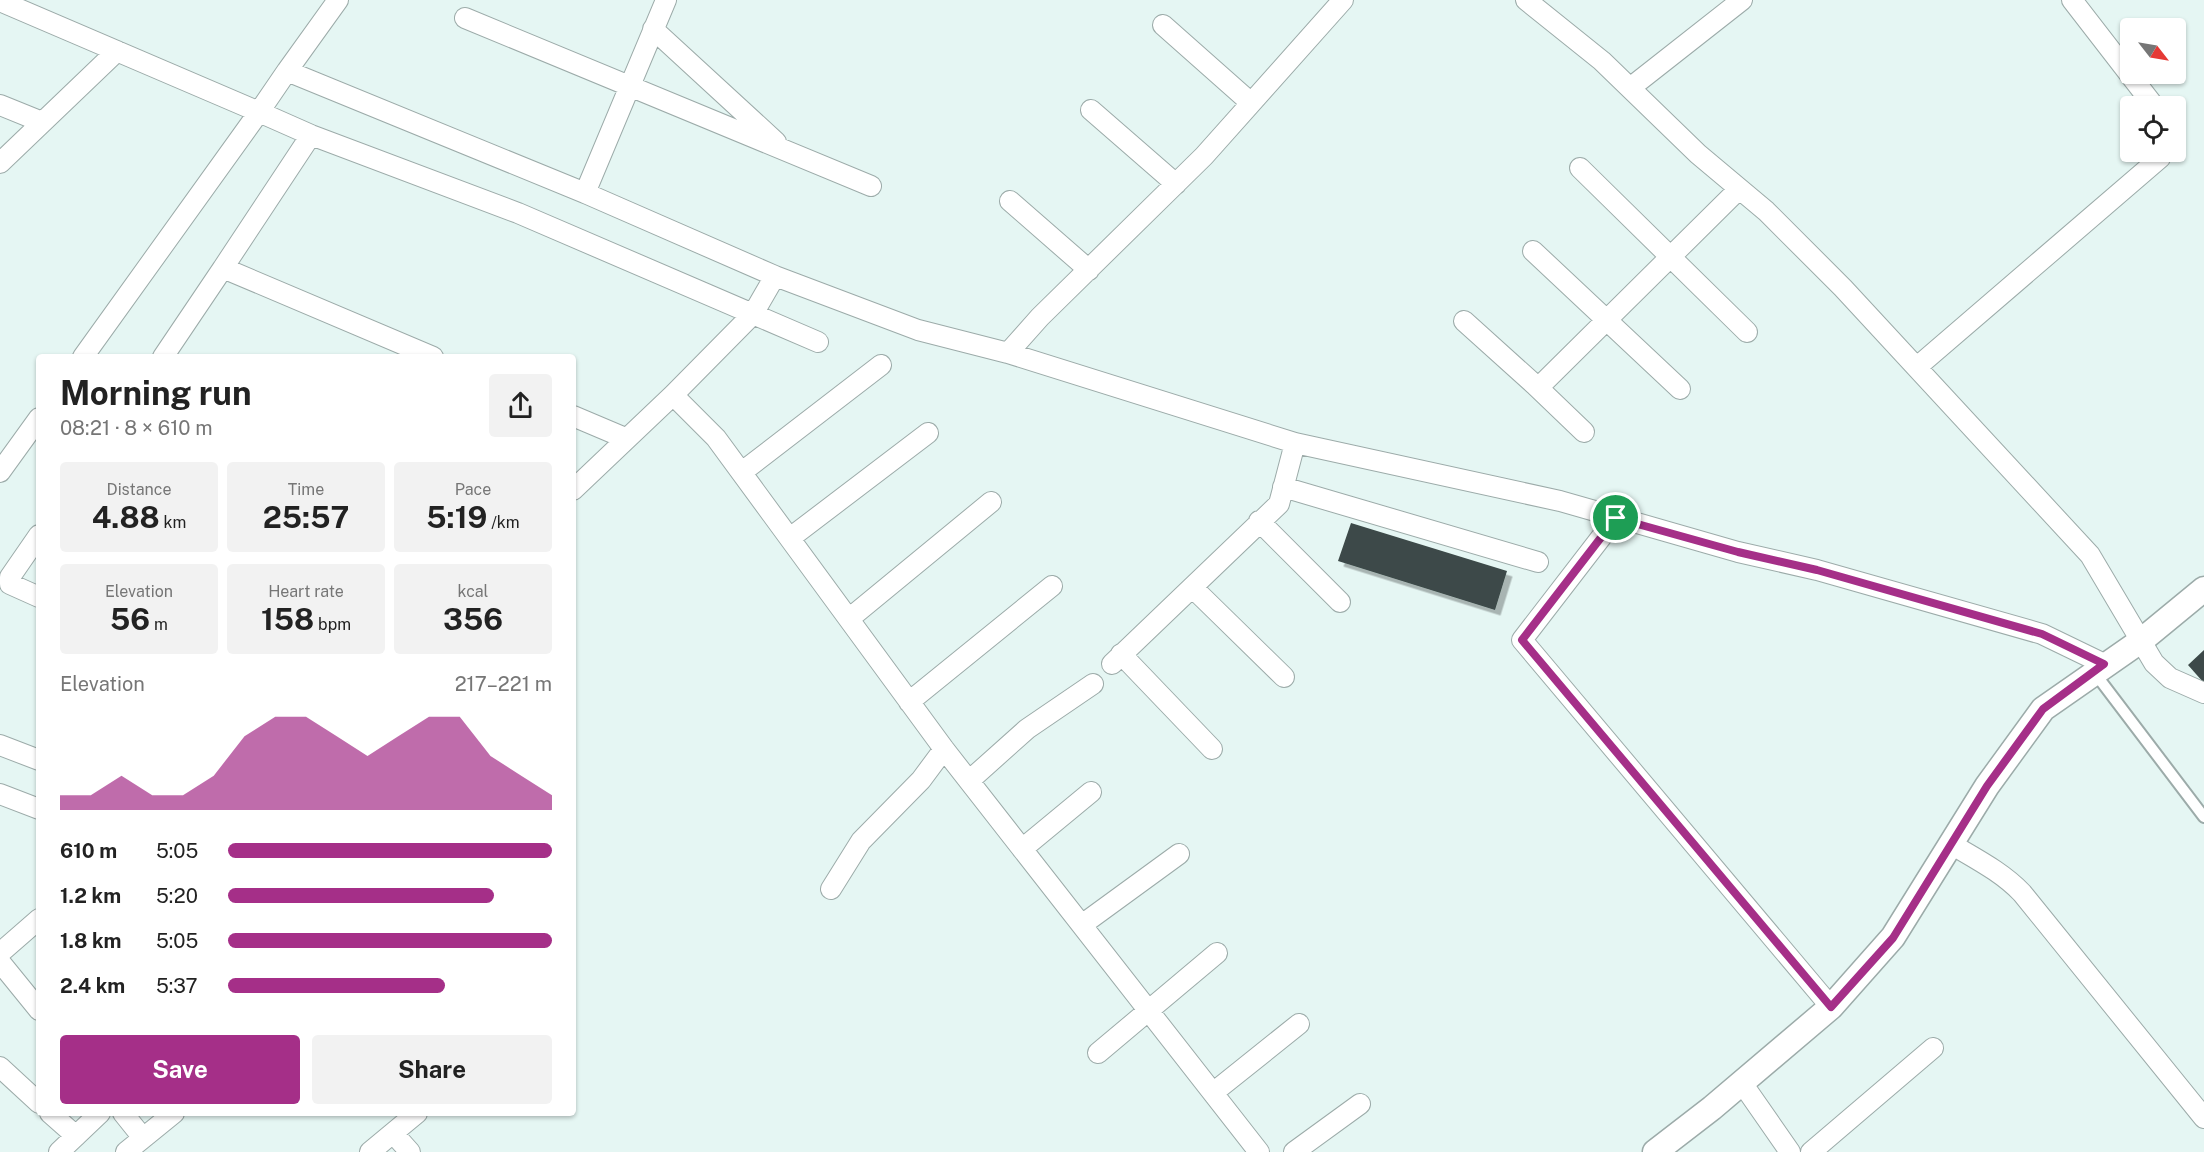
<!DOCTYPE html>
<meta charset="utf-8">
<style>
body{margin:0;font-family:"Public Sans",sans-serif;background:#f2f2f2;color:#222;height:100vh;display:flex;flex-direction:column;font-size:22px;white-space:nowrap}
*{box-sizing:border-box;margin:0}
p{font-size:20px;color:#767676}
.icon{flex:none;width:33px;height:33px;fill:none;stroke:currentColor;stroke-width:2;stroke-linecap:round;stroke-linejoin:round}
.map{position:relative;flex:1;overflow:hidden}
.details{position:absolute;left:36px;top:354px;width:540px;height:762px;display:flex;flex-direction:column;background:#fff;border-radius:6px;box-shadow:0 2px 4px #0004}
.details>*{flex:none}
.needle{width:39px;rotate:121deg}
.tools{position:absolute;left:2120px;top:18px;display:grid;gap:12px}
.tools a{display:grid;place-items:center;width:66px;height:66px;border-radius:6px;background:#fff;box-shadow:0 2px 4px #0004;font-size:30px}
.pin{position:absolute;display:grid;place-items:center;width:51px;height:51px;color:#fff;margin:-26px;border:3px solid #fff;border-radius:50%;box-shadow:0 2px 6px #0007}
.round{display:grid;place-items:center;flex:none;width:63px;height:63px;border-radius:6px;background:#f2f2f2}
.head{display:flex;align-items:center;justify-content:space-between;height:102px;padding:0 24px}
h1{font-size:33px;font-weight:700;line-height:45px}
.stats{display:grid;grid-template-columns:repeat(3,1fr);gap:9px;height:102px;padding:6px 24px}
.stats div{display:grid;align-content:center;border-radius:6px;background:#f2f2f2;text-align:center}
.stats b{font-size:30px;font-weight:700}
.stats small{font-size:16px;font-weight:400}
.stats p{font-size:16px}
.chart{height:168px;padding:12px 24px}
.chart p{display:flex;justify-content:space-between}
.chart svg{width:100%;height:108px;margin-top:6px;fill:#a52f88;opacity:.7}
.button{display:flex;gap:12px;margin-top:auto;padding:12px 24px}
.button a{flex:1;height:69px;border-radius:6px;background:#a52f88;color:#fff;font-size:24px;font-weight:700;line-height:69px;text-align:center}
.button a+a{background:#f2f2f2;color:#222}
ul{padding:0 24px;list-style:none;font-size:20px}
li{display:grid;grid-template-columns:96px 72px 1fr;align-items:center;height:45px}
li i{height:15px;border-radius:8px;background:#a52f88}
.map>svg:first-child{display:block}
</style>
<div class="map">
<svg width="2204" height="1152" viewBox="0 0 2204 1152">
<defs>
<filter id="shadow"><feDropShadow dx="5.5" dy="5.5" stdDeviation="0" flood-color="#0004"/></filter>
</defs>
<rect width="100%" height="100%" fill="#e5f6f3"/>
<path fill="#3c4a48" filter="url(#shadow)" d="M1351,523L1507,571L1495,610L1338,561Z
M2204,650V683L2188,665Z"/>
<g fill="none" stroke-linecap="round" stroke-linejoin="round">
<g stroke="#9caba9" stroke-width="14">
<path id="service" d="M2094,672L2204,817"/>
</g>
<g stroke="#9caba9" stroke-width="22">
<path id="minor" d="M338,0L287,71L585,193L775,276L918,330L1008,353L1295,443L1560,501L1738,552L1817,570L2042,634L2104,664
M1526,0L1602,61L1698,154L1766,211L1843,288L2090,555L2154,663L2170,678L2204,693
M2072,0L2154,106
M0,1L259,112L83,357
M465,18L871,186
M1163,25L1251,103
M653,29L776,142
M287,71L259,112L311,135L518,213L818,342
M1630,88L1742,0
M0,105L42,122
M1091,110L1176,184
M0,163L117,51
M1580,168L1747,332
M585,193L666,0
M1010,201L1089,270
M1533,251L1680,389
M223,268L311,135
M1464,321L1535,385H1541L1738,190
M1008,353L1040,317L1204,156L1343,0
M163,357L223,268L433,357
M1917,367L2160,158L2162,152
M1535,385L1584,432
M673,395L716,438L944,749L1259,1152
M573,416L625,438
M0,472L39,418
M742,472L881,365
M1283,487L1538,562
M573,490L673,395L753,314L775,276
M1616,518L1522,640L1831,1007
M1259,521L1340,602
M39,535L10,577V584L39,597
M790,538L928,433
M1193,588L1284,677
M850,618L991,502
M1121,654L1212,749
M1112,664L1279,504L1295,443
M909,702L1052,586
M0,745L39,760
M970,780L1027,729L1093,684
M0,794L39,809
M1951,844C1976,859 2002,872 2022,893L2204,1118
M1022,849L1091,792
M831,889L861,841L921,780L944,749
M1083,924L1179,854
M0,953L39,919
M0,962L39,1010
M1098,1053L1217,953
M0,1067L39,1103
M1742,1083L1790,1152
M1214,1092L1299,1024
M50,1113L76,1136
M123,1113L143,1138
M393,1133L410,1152
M59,1152L100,1113
M126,1152L174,1113
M370,1152L417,1113
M1294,1152L1360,1104
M1811,1152L1933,1048"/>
</g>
<g stroke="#9caba9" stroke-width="27">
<path id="tertiary" d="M1655,1152L1712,1108L1831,1007L1893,937L1987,786L2043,709L2142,640L2204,589"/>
</g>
<use href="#service" stroke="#fff" stroke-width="10"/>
<use href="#minor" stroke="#fff" stroke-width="20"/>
<use href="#tertiary" stroke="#fff" stroke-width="24"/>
</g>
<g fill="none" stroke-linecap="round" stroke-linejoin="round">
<g stroke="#fff" stroke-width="12">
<path id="route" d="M1616,518L1738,552L1817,570L2042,634L2104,664L2043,709L1987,786L1893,938L1831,1007L1522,640Z"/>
</g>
<use href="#route" stroke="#a52f88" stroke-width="8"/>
</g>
</svg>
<div class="tools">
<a><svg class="needle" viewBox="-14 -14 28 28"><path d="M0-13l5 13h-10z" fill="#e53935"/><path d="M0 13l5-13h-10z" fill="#767676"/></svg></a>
<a><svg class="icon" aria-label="locate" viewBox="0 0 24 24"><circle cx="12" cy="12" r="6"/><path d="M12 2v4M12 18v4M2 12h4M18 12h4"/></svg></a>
</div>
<div class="pin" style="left:1616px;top:518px;background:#1e9e55"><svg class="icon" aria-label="arrive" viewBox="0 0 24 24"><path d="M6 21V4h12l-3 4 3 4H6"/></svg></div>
<section class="details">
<div class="head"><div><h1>Morning run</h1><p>08:21 · 8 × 610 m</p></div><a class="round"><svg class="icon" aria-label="share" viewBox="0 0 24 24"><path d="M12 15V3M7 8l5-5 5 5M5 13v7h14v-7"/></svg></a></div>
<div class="stats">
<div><p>Distance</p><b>4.88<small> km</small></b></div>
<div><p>Time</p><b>25:57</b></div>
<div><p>Pace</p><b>5:19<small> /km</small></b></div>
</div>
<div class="stats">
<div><p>Elevation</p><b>56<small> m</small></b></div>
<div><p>Heart rate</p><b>158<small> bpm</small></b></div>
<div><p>kcal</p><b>356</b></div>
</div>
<div class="chart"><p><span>Elevation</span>217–221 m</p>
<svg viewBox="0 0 160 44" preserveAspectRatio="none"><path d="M0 44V38L10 38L20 30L30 38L40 38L50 30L60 14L70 6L80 6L90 14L100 22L110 14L120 6L130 6L140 22L150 30L160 38V44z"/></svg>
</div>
<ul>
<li><b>610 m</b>5:05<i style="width:100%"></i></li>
<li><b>1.2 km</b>5:20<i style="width:82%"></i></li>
<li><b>1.8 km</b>5:05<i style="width:100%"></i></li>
<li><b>2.4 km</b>5:37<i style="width:67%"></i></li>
</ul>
<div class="button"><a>Save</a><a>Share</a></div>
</section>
</div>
